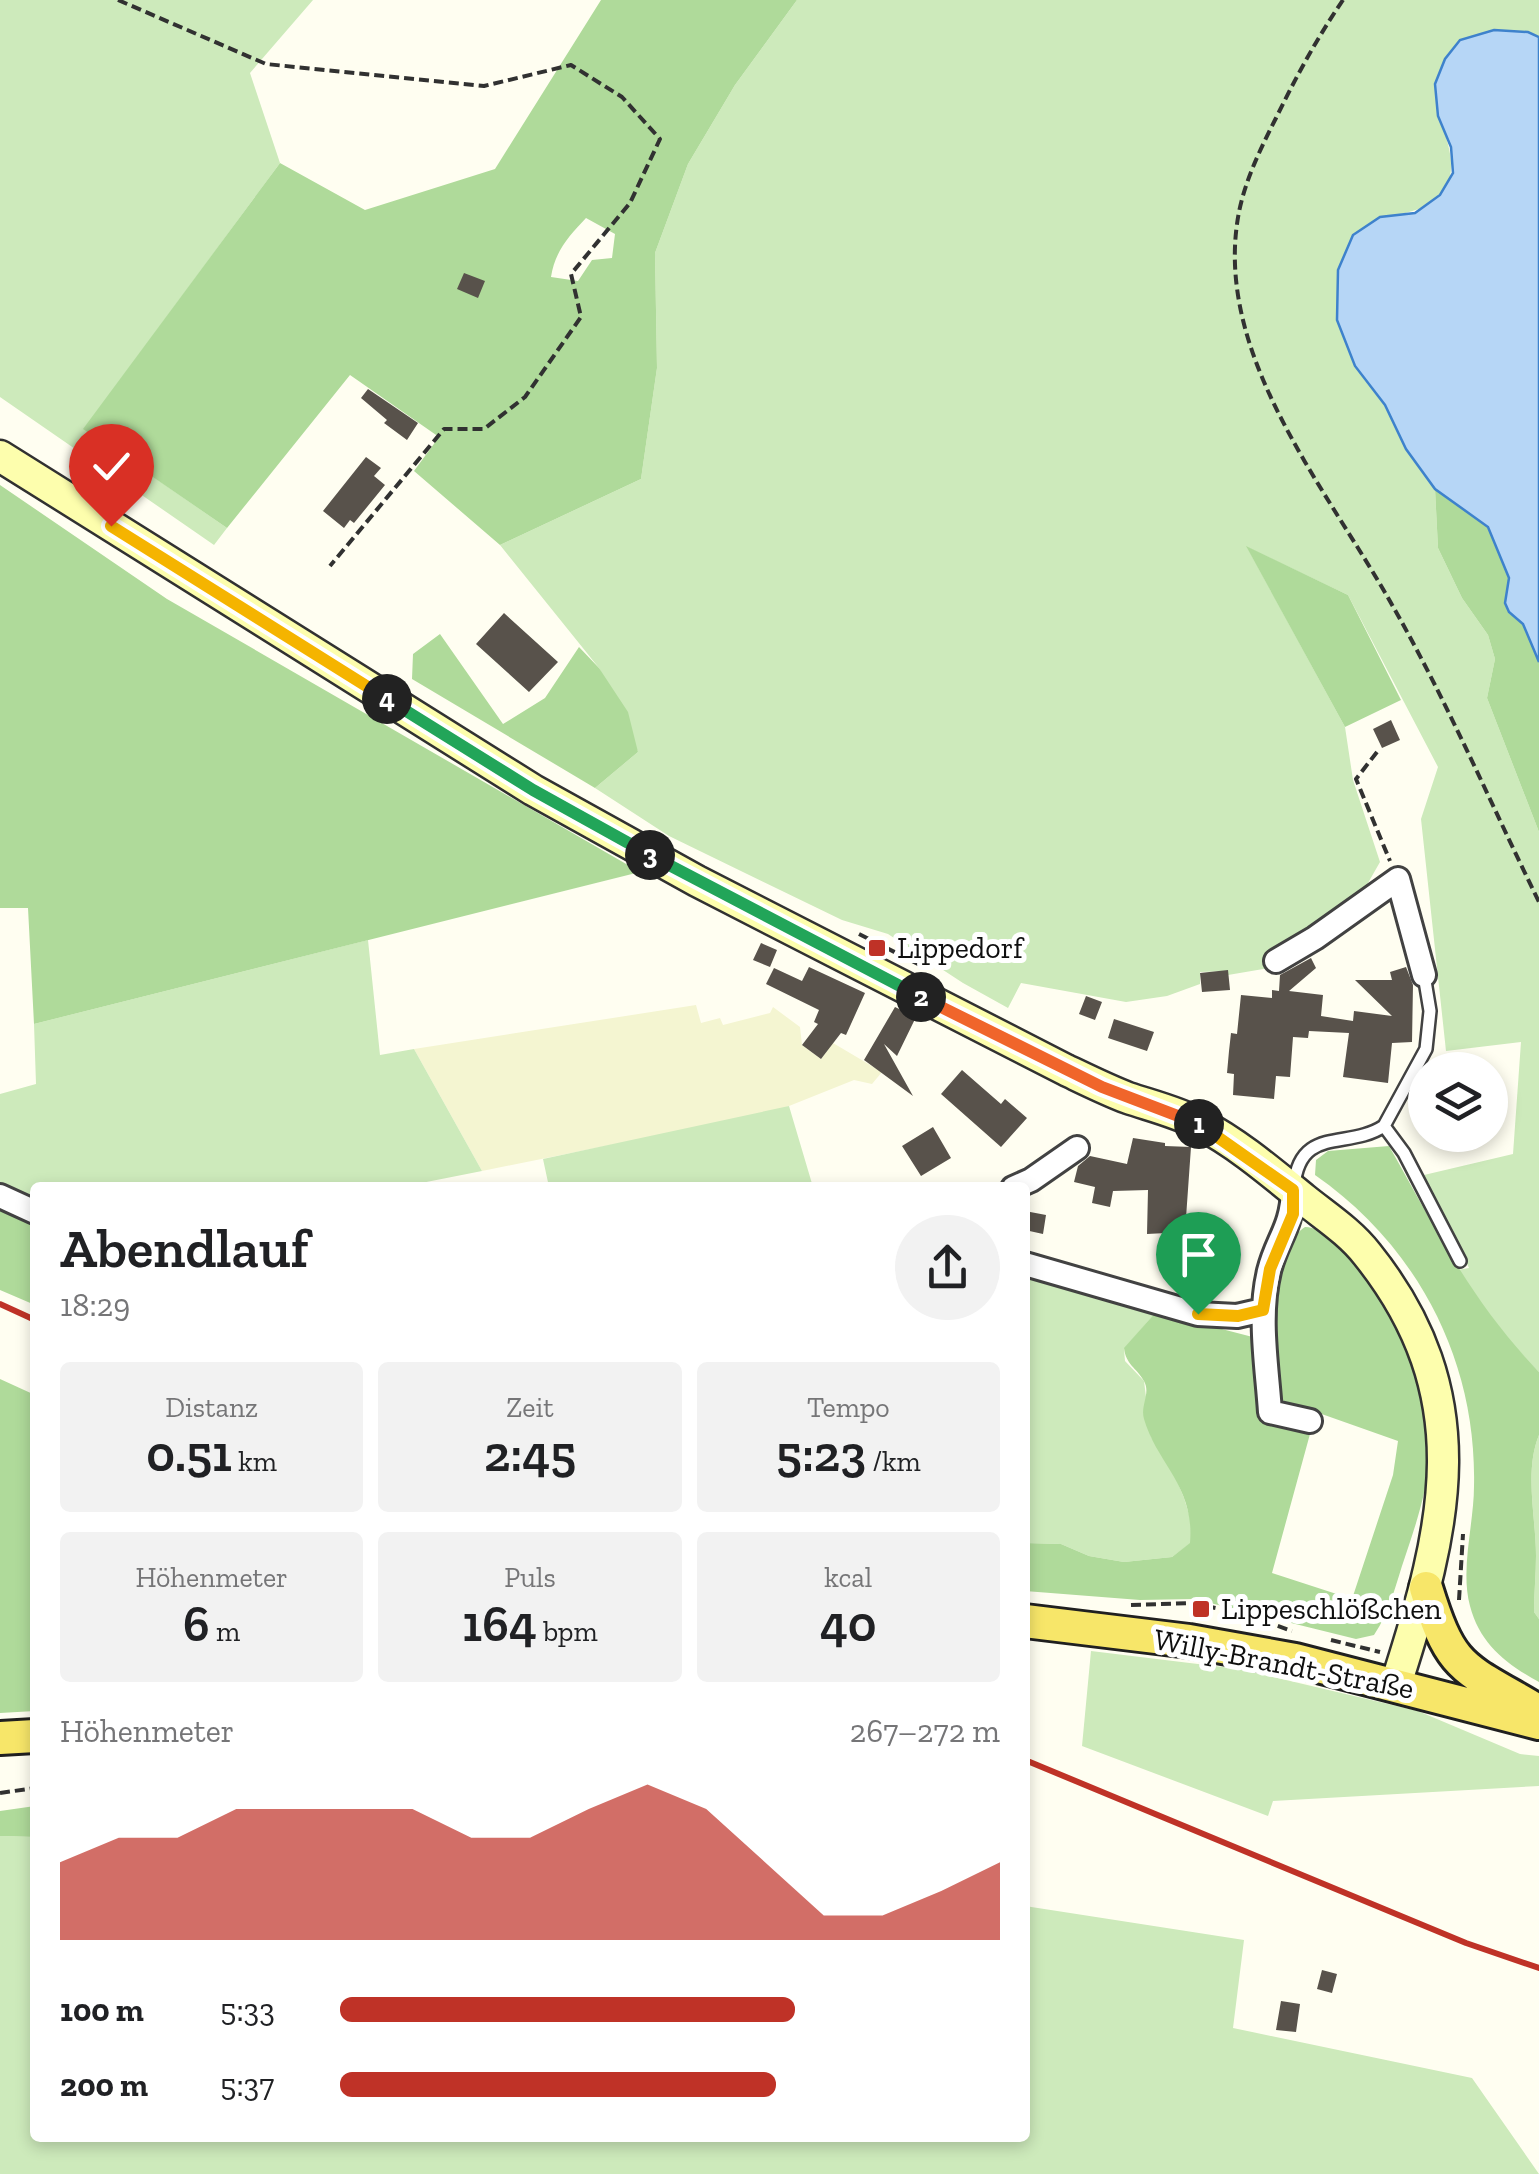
<!DOCTYPE html>
<html lang="de">
<meta charset="utf-8">
<style>
body{margin:0;font-family:"Zilla Slab",serif;background:#f2f2f2;color:#202124;height:100vh;display:flex;flex-direction:column;font-size:38px;white-space:nowrap}
*{box-sizing:border-box;margin:0}
p{font-size:32px;color:#757577}
.icon{flex:none;width:55px;height:55px;fill:none;stroke:currentColor;stroke-width:2;stroke-linecap:round;stroke-linejoin:round}
.map{position:relative;flex:1;overflow:hidden}
.panel{position:absolute;left:30px;top:1182px;width:1000px;height:960px;display:flex;flex-direction:column;background:#fff;border-radius:10px;box-shadow:0 5px 15px #0003}
.panel>*{flex:none}
.controls{position:absolute;left:1408px;top:1052px;display:grid;gap:20px}
.controls a{display:grid;place-items:center;width:100px;height:100px;border-radius:50%;background:#fff;box-shadow:0 5px 15px #0003;font-size:50px}
.pin{position:absolute;display:grid;place-items:center;width:85px;height:85px;color:#fff;margin:-102px -42px;border-radius:50% 50% 50% 0;rotate:-45deg;box-shadow:0 0 10px #0007}
.pin .icon{rotate:45deg}
.km{position:absolute;width:50px;height:50px;margin:-25px;border-radius:50%;background:#222;color:#fff;font-size:28px;line-height:50px;text-align:center}
.round{display:grid;place-items:center;flex:none;width:105px;height:105px;border-radius:52px;background:#f2f2f2}
.head{display:flex;align-items:center;justify-content:space-between;height:170px;padding:0 30px}
h1{font-size:55px;font-weight:600;line-height:75px}
.metrics{display:grid;grid-template-columns:repeat(3,1fr);gap:15px;height:170px;padding:10px 30px}
.metrics div{display:grid;align-content:center;border-radius:10px;background:#f2f2f2;text-align:center}
.metrics b{font-size:50px;font-weight:600}
.metrics small{font-size:28px;font-weight:400}
.metrics p{font-size:28px}
.chart{height:280px;padding:20px 30px}
.chart p{display:flex;justify-content:space-between}
.chart svg{width:100%;height:180px;margin-top:10px;fill:#bf3227;opacity:.7}
ul{padding:0 30px;list-style:none;font-size:32px}
li{display:grid;grid-template-columns:160px 120px 1fr;align-items:center;height:75px}
li i{height:25px;border-radius:12px;background:#bf3227}
.map>svg:first-child{display:block}
</style>
<div class="map">
<svg width="1539" height="2174" viewBox="0 0 1539 2174">
<rect width="100%" height="100%" fill="#fffef1"/>
<path fill="#f4f5d1" d="M696,1005L701,1023L720,1018L723,1025L770,1013L773,1007L800,1027L802,1045L821,1059L833,1043L882,1072L872,1084L854,1080L774,1112L482,1171L414,1049Z"/>
<path fill="#cdeabb" d="M0,0H313L250,73L280,163L84,429L227,528L214,545L0,397Z
M797,0H1539V37L1528,32L1438,116C1466,180 1450,210 1380,217L1338,270L1337,320L1355,366L1385,405L1406,449L1435,489L1438,548L1462,598L1488,635L1495,659L1487,698L1539,832V1372L1502,1333L1457,1270L1469,1268L1424,1175L1513,1154L1521,1042L1446,1051L1421,819L1438,767L1348,595L1247,547L1345,727L1353,780L1380,862L1356,904L1281,966L1228,975V971L1200,972V984L1167,996L1126,1002L1021,983L1008,1008L963,983L888,934L842,920L669,836L595,788L638,752L599,668L500,545L641,479L657,368L655,253L688,164L735,85Z
M368,940L380,1055L414,1049L482,1171L396,1188H35V1203L0,1186V1094L36,1084L34,1024Z
M789,1106L813,1187H549L543,1159Z
M1025,1273L1156,1312L1124,1349L1125,1361L1144,1381L1151,1437L1172,1469L1184,1498L1192,1524L1191,1543L1172,1557L1124,1562L1089,1556L1061,1544L1025,1543Z
M1539,1435V1619L1534,1612C1534,1593 1536,1574 1536,1556C1536,1518 1524,1471 1539,1435Z
M1091,1651L1239,1669L1418,1711L1520,1754L1539,1756V1786L1273,1801L1268,1816L1082,1746Z
M0,1836L35,1837V2138H1025V1906L1244,1940L1233,2028L1472,2078L1539,2174H0Z"/>
<path fill="#afda9a" fill-rule="evenodd" d="M601,0H797L735,85L688,164L655,253L657,368L641,479L500,545L414,471L439,437L350,375L227,528L83,429L280,163L365,210L495,169ZM586,218L615,234L612,258L592,260L578,281L551,277C555,251 569,236 586,218Z
M0,485L167,599L640,872L34,1024L28,908H0Z
M1435,489L1488,527L1509,579V613L1523,624L1539,662V832L1487,698L1495,659L1488,635L1462,598L1438,548Z
M1246,546L1348,595L1401,700L1345,727Z
M440,634L503,724L545,698L579,647L599,668L628,712L638,752L595,788L412,679L413,654Z
M1389,1146C1437,1231 1471,1301 1539,1372V1435C1524,1471 1536,1518 1536,1556C1536,1574 1534,1593 1534,1612L1539,1619V1682C1506,1664 1480,1644 1470,1606C1460,1569 1474,1524 1474,1486C1477,1360 1417,1246 1315,1175L1316,1160L1328,1151Z
M0,1204L35,1220V1305L0,1290Z
M1305,1227C1325,1227 1346,1253 1359,1268C1401,1319 1430,1384 1429,1451C1429,1487 1416,1524 1405,1557C1396,1583 1390,1612 1374,1635L1356,1639L1194,1599L1140,1600L1025,1591V1543L1061,1544L1089,1556L1124,1562L1172,1557L1190,1543C1195,1486 1157,1464 1144,1419C1140,1405 1151,1394 1144,1381C1136,1367 1126,1365 1124,1348L1156,1312L1272,1342C1274,1313 1278,1243 1305,1227ZM1316,1412L1398,1441L1393,1475L1352,1599L1272,1573Z
M0,1379L35,1395V1711L0,1713Z
M35,1806V1837L0,1836V1811Z"/>
<path fill="#b6d6f6" stroke="#3e82cc" stroke-width="2.5" d="M1494,30L1528,32L1539,37V662L1523,624L1509,612L1505,603L1509,578L1488,527L1435,489L1406,449L1385,405L1355,366L1337,320L1338,270L1353,235L1380,217L1415,213L1440,195L1453,173L1451,147L1438,116L1435,84L1445,59L1460,40Z"/>
<path fill="#58524b" d="M464,273L485,281L478,298L457,289Z
M368,389L418,423L407,440L384,423L387,420L361,398Z
M366,457L381,468L374,476L385,485L354,523L350,520L344,528L323,511Z
M504,613L558,662L529,692L476,644Z
M1391,720L1400,740L1382,748L1373,729Z
M761,943L777,950L770,967L753,960Z
M1311,958L1316,968L1289,991L1323,995L1321,1016L1353,1021L1354,1011L1392,1016L1355,980H1392L1390,972L1406,967L1413,985L1412,1042L1392,1043L1388,1083L1343,1077L1349,1033L1309,1031L1308,1038L1293,1037L1290,1077L1276,1076L1274,1099L1233,1095L1234,1074L1227,1073L1229,1051L1231,1033L1237,1034L1241,995L1272,998V990L1279,991L1280,975Z
M809,967L865,993L846,1035L841,1033L821,1059L802,1045L818,1024L814,1022L819,1010L766,984L774,968L802,981Z
M1228,970L1230,990L1202,992L1200,973Z
M1086,996L1102,1002L1095,1020L1079,1014Z
M895,1007L916,1017L897,1056L884,1044L913,1096L864,1060Z
M1114,1019L1154,1032L1147,1051L1108,1038Z
M962,1070L1001,1104L1005,1099L1027,1118L1001,1147L941,1094Z
M933,1127L951,1158L921,1176L902,1146Z
M1133,1138L1165,1143V1146L1191,1147L1185,1232L1147,1234L1148,1190L1113,1191L1110,1207L1092,1203L1095,1187L1074,1182L1078,1166L1090,1156L1127,1164Z
M1025,1211L1046,1215L1043,1234L1025,1230Z
M1322,1970L1337,1974L1332,1993L1317,1989Z
M1281,2001L1300,2004L1296,2032L1276,2030Z"/>
<g fill="none" stroke-linecap="round" stroke-linejoin="round">
<g stroke="#424242" stroke-width="16">
<path id="service" d="M1384,1126L1426,1049L1430,1011L1424,975
M1384,1126L1404,1153L1460,1261
M1294,1186C1300,1125 1348,1150 1384,1126"/>
</g>
<g stroke="#424242" stroke-width="28">
<path id="minor" d="M1276,961L1315,938L1398,879L1424,975
M1013,1188L1031,1180L1077,1148
M1293,1190C1292,1228 1277,1239 1269,1271C1258,1317 1267,1366 1270,1412L1310,1421
M0,1196L35,1212
M1025,1264L1198,1314L1237,1316L1263,1310"/>
</g>
<g stroke="#313131" stroke-width="35">
<path id="secondary" d="M0,456L533,790L697,881L1066,1070C1087,1080 1107,1090 1128,1098C1152,1106 1177,1112 1200,1124C1237,1143 1272,1173 1304,1199C1325,1216 1350,1232 1367,1254C1480,1395 1447,1526 1396,1684"/>
</g>
<g stroke="#202020" stroke-width="38">
<path id="primary" d="M1426,1588C1451,1669 1461,1666 1531,1707
M1025,1621L1189,1641L1295,1660L1539,1723
M0,1738L35,1736"/>
</g>
<path stroke="#313131" stroke-width="4" stroke-dasharray="10 5" stroke-linecap="butt" d="M118,0L266,64L484,86L571,65L622,97L660,139L630,203L571,274L581,317L525,397L484,429H444L330,566
M1343,0C1317,38 1296,77 1276,118C1259,152 1242,186 1237,224C1218,360 1328,491 1391,603C1446,699 1490,802 1539,902
M1377,752L1356,779L1390,861
M859,934L926,968
M1459,1600L1463,1534
M1131,1605L1190,1603L1241,1613L1292,1631
M1331,1640L1380,1652
M0,1793L35,1788"/>
<use href="#service" stroke="#fff" stroke-width="11"/>
<use href="#minor" stroke="#fff" stroke-width="22"/>
<use href="#secondary" stroke="#fdfead" stroke-width="30"/>
<use href="#primary" stroke="#f7e669" stroke-width="32"/>
<path stroke="#bf3227" stroke-width="6" d="M0,1304L35,1320
M1025,1760L1466,1943L1539,1968"/>
</g>
<g fill="none" stroke-linecap="round" stroke-linejoin="round">
<g stroke="#fff" stroke-width="20">
<path id="split-1" d="M1198,1314L1238,1316L1263,1310L1270,1269L1293,1214V1190L1199,1124"/>
</g>
<g stroke="#fff" stroke-width="20">
<path id="split-2" d="M921,997L1102,1087L1199,1124"/>
</g>
<g stroke="#fff" stroke-width="20">
<path id="split-3" d="M650,855L921,997"/>
</g>
<g stroke="#fff" stroke-width="20">
<path id="split-4" d="M387,699L533,790L650,855"/>
</g>
<g stroke="#fff" stroke-width="20">
<path id="split-5" d="M111,526L387,699"/>
</g>
<use href="#split-1" stroke="#f5b400" stroke-width="12"/>
<use href="#split-2" stroke="#f0652b" stroke-width="12"/>
<use href="#split-3" stroke="#22a559" stroke-width="12"/>
<use href="#split-4" stroke="#22a559" stroke-width="12"/>
<use href="#split-5" stroke="#f5b400" stroke-width="12"/>
</g>
<g fill="#bf3227" stroke="#fff" stroke-width="4">
<rect x="867" y="938" width="20" height="20" rx="5"/>
<rect x="1191" y="1599" width="20" height="20" rx="5"/>
</g>
<g text-anchor="middle" stroke-width="10" stroke-linejoin="round" paint-order="stroke">
<g font-size="30" fill="#0f0f0f" stroke="#fff" text-anchor="start">
<text x="897" y="958">Lippedorf</text>
<text x="1221" y="1619">Lippeschlößchen</text>
</g>
<g font-size="30" fill="#0f0f0f" stroke="#fff">
<text transform="translate(1284 1664) rotate(11)" y="10">Willy-Brandt-Straße</text>
</g>
</g>
</svg>
<div class="controls">
<a><svg class="icon" aria-label="layers" viewBox="0 0 24 24"><path d="M12 4l9 5-9 5-9-5zM3 14l9 5 9-5"/></svg></a>
</div>
<div class="pin" style="left:1198px;top:1314px;background:#1e9e55"><svg class="icon" aria-label="arrive" viewBox="0 0 24 24"><path d="M6 21V4h12l-3 4 3 4H6"/></svg></div>
<div class="pin" style="left:111px;top:526px;background:#d93025"><svg class="icon" aria-label="check" viewBox="0 0 24 24"><path d="M5 12l5 5 9-10"/></svg></div>
<b class="km" style="left:1199px;top:1124px">1</b>
<b class="km" style="left:921px;top:997px">2</b>
<b class="km" style="left:650px;top:855px">3</b>
<b class="km" style="left:387px;top:699px">4</b>
<section class="panel">
<div class="head"><div><h1>Abendlauf</h1><p>18:29</p></div><a class="round"><svg class="icon" aria-label="share" viewBox="0 0 24 24"><path d="M12 15V3M7 8l5-5 5 5M5 13v7h14v-7"/></svg></a></div>
<div class="metrics">
<div><p>Distanz</p><b>0.51<small> km</small></b></div>
<div><p>Zeit</p><b>2:45</b></div>
<div><p>Tempo</p><b>5:23<small> /km</small></b></div>
</div>
<div class="metrics">
<div><p>Höhenmeter</p><b>6<small> m</small></b></div>
<div><p>Puls</p><b>164<small> bpm</small></b></div>
<div><p>kcal</p><b>40</b></div>
</div>
<div class="chart"><p><span>Höhenmeter</span>267–272 m</p>
<svg viewBox="0 0 160 44" preserveAspectRatio="none"><path d="M0 44V25L10 19L20 19L30 12L40 12L50 12L60 12L70 19L80 19L90 12L100 6L110 12L120 25L130 38L140 38L150 32L160 25V44z"/></svg>
</div>
<ul>
<li><b>100 m</b>5:33<i style="width:69%"></i></li>
<li><b>200 m</b>5:37<i style="width:66%"></i></li>
</ul>
</section>
</div>
